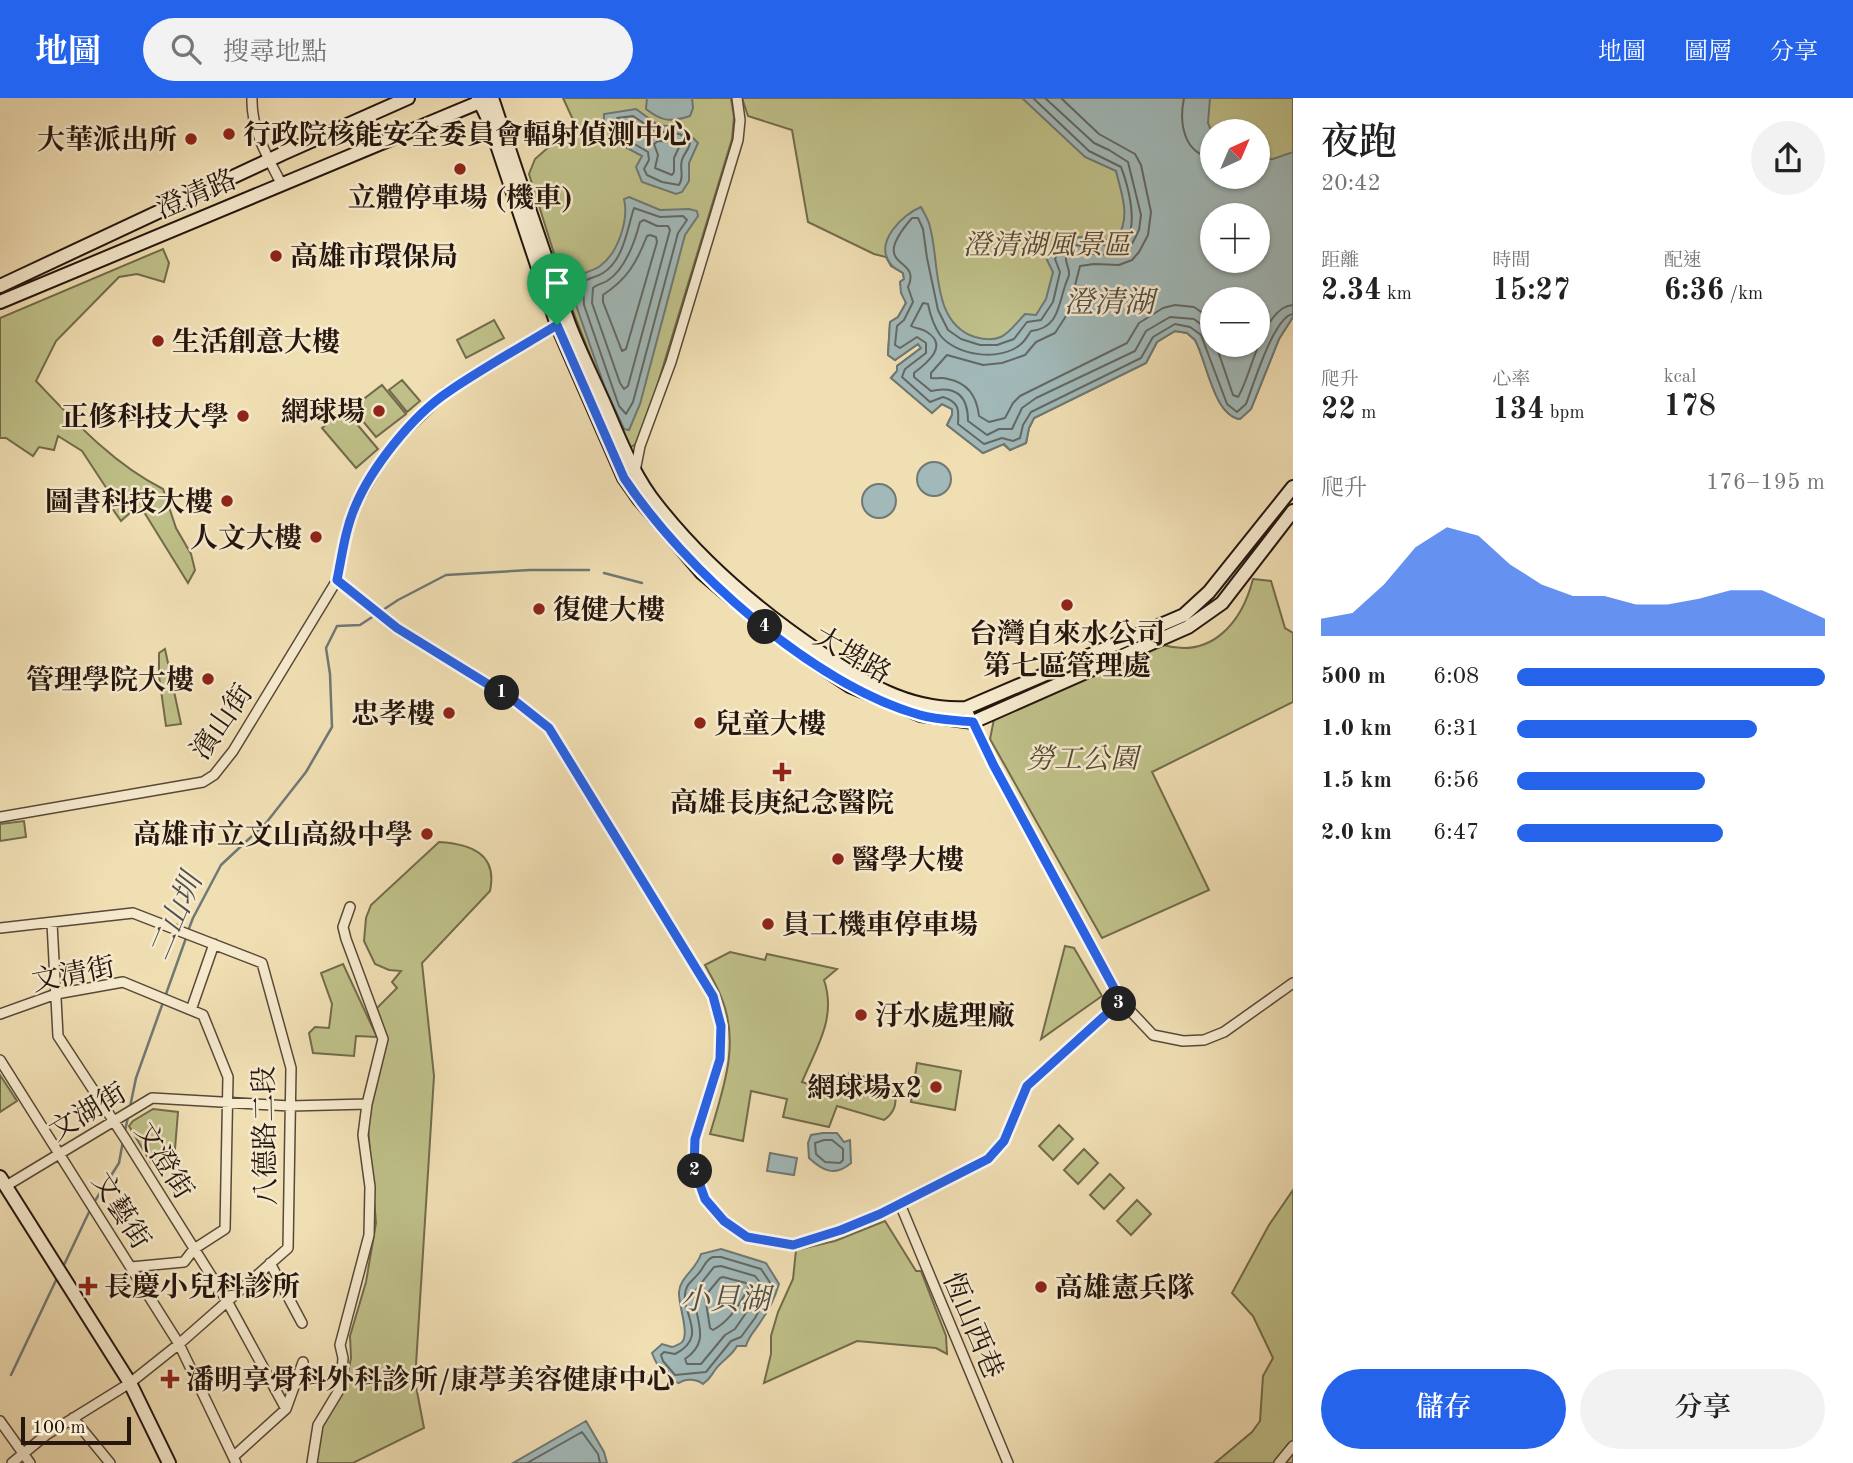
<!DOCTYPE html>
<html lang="zh-TW">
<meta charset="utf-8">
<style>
body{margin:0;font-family:"Old Standard TT","Noto Serif TC",serif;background:#f2f2f2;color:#222;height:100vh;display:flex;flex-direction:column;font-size:26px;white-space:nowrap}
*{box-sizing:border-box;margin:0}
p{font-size:23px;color:#767676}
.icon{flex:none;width:38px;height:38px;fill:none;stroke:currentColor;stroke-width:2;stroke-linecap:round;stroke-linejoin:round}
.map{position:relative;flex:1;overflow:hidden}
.drawer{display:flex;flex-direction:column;background:#fff;width:560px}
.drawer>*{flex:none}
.needle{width:46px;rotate:44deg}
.controls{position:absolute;left:1200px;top:21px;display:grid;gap:14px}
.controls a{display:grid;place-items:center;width:70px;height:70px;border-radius:50%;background:#fff;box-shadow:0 2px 5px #0004;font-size:35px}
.scale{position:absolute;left:21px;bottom:18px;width:110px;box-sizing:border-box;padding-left:7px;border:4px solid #25160e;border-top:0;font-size:19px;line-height:24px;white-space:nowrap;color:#25160e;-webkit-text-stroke:5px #f6eace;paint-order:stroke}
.pin{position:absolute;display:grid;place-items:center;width:60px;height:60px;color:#fff;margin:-72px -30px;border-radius:50% 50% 50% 0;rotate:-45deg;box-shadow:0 0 7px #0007}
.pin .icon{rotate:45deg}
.km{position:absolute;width:35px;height:35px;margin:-18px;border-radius:50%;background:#222;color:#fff;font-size:19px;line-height:35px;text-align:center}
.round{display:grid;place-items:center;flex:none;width:74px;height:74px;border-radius:37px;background:#f2f2f2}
.overview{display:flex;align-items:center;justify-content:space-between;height:119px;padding:0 28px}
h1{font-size:38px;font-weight:600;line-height:52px}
.metrics{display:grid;grid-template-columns:repeat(3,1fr);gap:10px;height:119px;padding:7px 28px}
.metrics div{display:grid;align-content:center}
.metrics b{font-size:30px;font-weight:600}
.metrics small{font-size:19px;font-weight:400}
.metrics p{font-size:19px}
.chart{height:196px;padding:14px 28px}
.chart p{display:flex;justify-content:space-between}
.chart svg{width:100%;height:126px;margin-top:7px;fill:#2563eb;opacity:.7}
.action{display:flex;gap:14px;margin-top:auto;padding:14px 28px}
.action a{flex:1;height:80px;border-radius:42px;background:#2563eb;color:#fff;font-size:28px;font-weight:600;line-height:80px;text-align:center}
.action a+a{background:#f2f2f2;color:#222}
ul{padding:0 28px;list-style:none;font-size:23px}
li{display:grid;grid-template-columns:112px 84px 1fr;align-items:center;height:52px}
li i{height:18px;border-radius:9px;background:#2563eb}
header{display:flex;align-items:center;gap:42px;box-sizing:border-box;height:98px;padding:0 35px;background:#2563eb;color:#fff}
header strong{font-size:33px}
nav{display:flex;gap:38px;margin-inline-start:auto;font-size:24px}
.search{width:490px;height:63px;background:#f2f2f2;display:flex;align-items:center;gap:18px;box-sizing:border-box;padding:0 24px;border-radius:38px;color:#767676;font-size:26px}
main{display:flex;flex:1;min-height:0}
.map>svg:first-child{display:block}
</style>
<header>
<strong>地圖</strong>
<div class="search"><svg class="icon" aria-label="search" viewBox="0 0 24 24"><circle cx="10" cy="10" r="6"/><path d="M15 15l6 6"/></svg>搜尋地點</div>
<nav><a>地圖</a><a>圖層</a><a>分享</a></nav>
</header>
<main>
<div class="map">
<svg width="1293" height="1365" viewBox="0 0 1293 1365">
<rect width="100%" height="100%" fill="#f1dfb4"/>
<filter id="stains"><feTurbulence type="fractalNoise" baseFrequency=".00286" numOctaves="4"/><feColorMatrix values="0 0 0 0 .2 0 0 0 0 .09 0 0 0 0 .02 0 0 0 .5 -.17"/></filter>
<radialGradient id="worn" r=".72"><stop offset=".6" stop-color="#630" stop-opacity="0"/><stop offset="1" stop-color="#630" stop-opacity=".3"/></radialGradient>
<path fill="#bfc089" stroke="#726b4c" stroke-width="2" fill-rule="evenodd" d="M563,0H731L734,19L732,41L655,295L636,346L631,349L624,345L568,200L529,76L535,61L575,26Z
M742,0H1293V219L1279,241L1251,311L1240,321C1214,317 1207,263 1195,242L1187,235L1175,233L1157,244L1146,265L1034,320L1029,330L1026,345L1010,352L1003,346L983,355L947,327L952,317V311L942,306L932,315L891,280L897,273V268L921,250L918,246L895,262L888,257L890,224L898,219L906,205L900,184L904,181L903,175L891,168L886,159L874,156L808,124L792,32L748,18ZM1213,33H1258V79H1213ZM1213,117H1258V163H1213ZM1213,201H1258V247H1213Z
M163,151L169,165L164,184L137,176L119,179L56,243L36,283C74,323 113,366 163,391L176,430L191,456L195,472L188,485L144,414H131L121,423L102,396L107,391L82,353L58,338L54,352L39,349L33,358L6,340H0V220Z
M494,222L504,240L466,260L457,242Z
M402,282L420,303L407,314L389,292Z
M382,287L406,316L376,339L352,310Z
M344,311L378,351L356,370L322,330Z
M1253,481L1271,483L1285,530L1293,535V604L1152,674L1209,792L1102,840L990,641L994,621L1163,547C1212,561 1242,524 1253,481Z
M165,551L181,626L166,628L159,578V555Z
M24,723L26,739L0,743V726Z
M439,744C470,746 498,755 490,793L422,865L434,978L415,1283L424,1330L353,1365H316L321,1330L346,1284L351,1260L350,1238L366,1184L376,1125L367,1018L385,942L375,912L397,890L392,884L401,873L389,872L375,866L364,843L366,820L371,807Z
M1065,848L1074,850L1102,898L1041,941Z
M730,854L765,862L767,856L837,871L824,882C837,920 816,950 802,984L834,994L847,987L849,975L895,986C896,1002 898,1012 884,1022L837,1008L829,1029L783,1019L787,1001L751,993L743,1043L710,1036C723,991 740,947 722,901C718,890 711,878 705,867Z
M343,866L377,939L356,938L354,958L313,955L309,935L315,929L329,930L332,906L321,875Z
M917,965L961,973L955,1012L911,1004Z
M0,977L17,1003L0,1014Z
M153,1011L178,1014L175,1051L151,1065L129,1028L133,1023Z
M1059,1027L1073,1041L1053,1062L1039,1048Z
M1084,1051L1098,1065L1078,1086L1064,1072Z
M1110,1076L1124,1090L1104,1111L1090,1097Z
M1293,1092V1365H1215L1252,1334L1260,1323L1263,1278L1273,1260L1253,1218L1232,1195L1269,1127Z
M1137,1102L1151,1116L1131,1137L1117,1123Z
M885,1123L916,1173H921L946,1238L947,1256L936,1250L857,1243L764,1285L771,1256V1238L778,1214L793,1181L796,1152L835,1143Z"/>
<path fill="#a1b9b9" stroke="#6f7875" stroke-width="2" fill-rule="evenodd" d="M647,0H692L693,10L690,18C671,24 662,24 646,11Z
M1022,0H1210L1208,25L1213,37V79H1258V62L1273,61L1293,54V219L1279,241L1251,311L1240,321C1213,317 1207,263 1195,242L1187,235L1175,233L1157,244L1146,265L1034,320L1029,330L1026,345L1010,352L1004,346L983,355L947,327L952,317V311L942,306L932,315L891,280L897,273V268L921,250L918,246L895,262L888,257L890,224L898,219L906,205L901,195L900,184L904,181L903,175C898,172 892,169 890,165C874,144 903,116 921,109C924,115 929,122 930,129C940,165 931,225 975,239C1003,247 1009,233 1025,216L1036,217L1046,201L1053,174L1047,162L1056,140C1070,137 1082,142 1095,137L1105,142L1117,141C1131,118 1122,98 1116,73L1085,59ZM1213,117H1258V163H1213ZM1213,201H1258V247H1213Z
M636,11L658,27L683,30L698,45L689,65V83L682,94L676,96L642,84L636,69L642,58L627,50L604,22V16Z
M629,99L660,112L689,111L697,113L698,118L685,137L640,306L629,332L624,331L605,290L576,207L577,193L574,179C582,175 594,173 600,168C618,155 629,122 624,101Z
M917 381a17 17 0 1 1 34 0a17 17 0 1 1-34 0Z
M862 403a17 17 0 1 1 34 0a17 17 0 1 1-34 0Z
M823,1035H837L844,1044L850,1042L851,1065C835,1079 823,1073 809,1060L808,1045L811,1037Z
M770,1055L797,1060L794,1077L767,1073Z
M721,1151L766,1165L779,1186C775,1199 769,1212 761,1223C756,1232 749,1237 746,1248H737C732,1258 722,1262 715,1272C711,1278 710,1281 703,1286C697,1281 686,1280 679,1285C665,1282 657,1268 652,1255L662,1246L672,1249C673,1249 682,1245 682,1244C690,1236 678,1206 679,1194C680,1179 696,1172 701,1156Z
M586,1323L604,1354L607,1365H513Z"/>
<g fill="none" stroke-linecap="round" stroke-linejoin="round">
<path stroke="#636864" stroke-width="2" d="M1033,0L1089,53L1121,69C1128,86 1144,144 1115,148C1107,149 1101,145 1094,145C1090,145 1087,148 1083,148C1075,147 1069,145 1062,146L1055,161L1060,174L1053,204L1041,222L1027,224L1014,241L997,247H980L961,241L948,232L938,212L927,160L923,131L918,120H912C866,173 923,157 908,189L913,204L904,222L897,228L895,247L900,250L917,239L926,245V255L905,271L902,279L930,304L943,299C959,304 959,311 958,326L984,346L1002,340L1013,343L1020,340L1023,327L1031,314L1141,260L1153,239L1175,226L1190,229L1201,237L1227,306L1237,314L1246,306C1253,288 1274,218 1293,216
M1045,0L1094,45L1109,52L1128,64L1141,117L1139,132L1131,148L1118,157L1067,155C1063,164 1070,168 1069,177C1068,181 1066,184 1065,188C1058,209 1058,230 1031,233C1028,237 1025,243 1021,246C1001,264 956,258 940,237C934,228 930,216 928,206L923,205L911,228C916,231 922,230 927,234C949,248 927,265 914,275V279L931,293C956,287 968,298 968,323L987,337L999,331H1012L1022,310L1036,300L1135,253L1146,233L1170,219L1194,221L1207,231L1213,241
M1061,0L1099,36L1135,56L1141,67L1151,114L1148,137L1139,154L1132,162L1119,167L1094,166L1080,168L1068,215L1055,235L1036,244L1025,257L1002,265L983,267L947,257L931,275V280C936,281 942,279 948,281C969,285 977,299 979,318L989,324L1005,320L1013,305L1020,298L1127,245L1139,225L1163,210L1175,207L1194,209L1213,222
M1184,0C1179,24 1183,56 1213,60
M633,18L655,33L680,36L690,45C689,52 684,55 682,62C679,72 685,78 679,87L662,84L647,77L644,71L649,62L648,54L631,44L615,24L617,20Z
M658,43L676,44L680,47L674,60V74L672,77L655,70L658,57L654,46Z
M634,110L660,119L683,118L687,122L678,135L633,304L626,316L619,308L612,288L584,207L583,185C588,179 596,180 603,175C624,162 627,131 634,110Z
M644,122L657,128H668L670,132L628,288L624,291L620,285L592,205L593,190C597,186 602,186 607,183C626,171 635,143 640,124Z
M650,137L656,139L657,144L626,251L622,253L603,204V197C627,181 636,166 647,138Z
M1216,247L1233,297L1238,299C1252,277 1262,209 1293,207
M824,1042H832L843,1051V1062L840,1065L825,1064L816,1056L815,1045Z
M713,1159H721L761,1171L771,1186L768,1197L755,1220L741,1239L731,1243L706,1274L675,1277L663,1263L661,1257L664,1254L675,1256C713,1237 674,1210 688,1187C691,1183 696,1179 699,1175C705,1168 705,1162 713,1159Z
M721,1168L755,1178L762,1187L761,1193L735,1231L725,1237L701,1266H687L685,1261C714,1241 692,1220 695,1193L714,1169Z
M723,1179L746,1185L749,1190C738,1207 731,1222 713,1232L710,1230L705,1198L720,1180Z
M527,1365L582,1334L598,1356L600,1365"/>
<path stroke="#6f7875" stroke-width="2.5" d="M604,475L642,485
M188,833L193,820L221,767L266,725L306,674L332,629L330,576L326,550L337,528L360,527L398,502L446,477L530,472H589
M130,1009L136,980L186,840
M125,1033L128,1019
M93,1106L119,1065L123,1043
M63,1169L90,1112
M11,1277L58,1178"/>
<g stroke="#584838" stroke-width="12">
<path id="street" d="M252,0C251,31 267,58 281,85
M635,373L640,348L671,264L738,42L740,22L737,0
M337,482L397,531L515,603L549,630L713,898L721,928L720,961L695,1041L694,1070L705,1101L724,1123L747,1139L793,1147L841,1132L880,1116L987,1061L1004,1043L1027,988L1121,903
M966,610L993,666L1121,903L1153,937L1183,943L1204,942L1224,934L1293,885
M0,719L203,684L214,677L233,653L337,482L347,430L354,410L380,364L401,337L445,295L557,227
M52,825L58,938L126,1042L227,1203L286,1311
M0,830L133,815L262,865L291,970L288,1150L179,1246L130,1285L46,1337L12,1365
M191,912L214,846
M0,916L56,896L123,884L203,917L228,979L225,1131L194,1151L184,1164L131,1169
M0,962L179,1246L236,1365
M6,1088L152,1000L290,1008L367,1006
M900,1106L1008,1365
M270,1165L302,1225
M73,1320L110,1365
M0,1323L30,1365
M233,1359L286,1311L303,1264
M312,1365L318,1327L341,1289L343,1260L340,1247L369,1137L370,1089L363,1037L367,1006L383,941L346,841L343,829L350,809
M1279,1365L1293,1348"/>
</g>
<g stroke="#25160e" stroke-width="16">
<path id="secondary" d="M478,0L489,23L557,227L624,380L638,400L702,475L756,521L811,562L850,588L921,617L973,624L1188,529L1222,505L1293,413
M492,0C517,75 542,151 569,226C579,252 592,278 603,303C619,339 632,376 657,407C701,463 758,512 817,552C863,584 908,613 966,610L1184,517L1209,494L1293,389
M0,188L284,55L408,0
M0,204L487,1
M0,1079L130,1285L169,1365"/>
</g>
<use href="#street" stroke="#f6eace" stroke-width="9"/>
<use href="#secondary" stroke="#f6eace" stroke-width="12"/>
</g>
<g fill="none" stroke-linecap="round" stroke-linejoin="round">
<g stroke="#fff" stroke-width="14">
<path id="route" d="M557,227L624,380C685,472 812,586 920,617C936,622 955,622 973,624L993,666L1121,903L1027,988L1004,1043L988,1061L880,1116L841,1132L793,1147L747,1139L724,1123L705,1101L694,1070L695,1041L720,961L721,928L713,898L549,630L515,603L397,530L337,482C342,458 345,432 355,409C371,370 412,318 448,294C483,270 521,249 557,227Z"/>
</g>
<use href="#route" stroke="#2563eb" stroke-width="9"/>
</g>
<g fill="#8f2418" stroke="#f6eace" stroke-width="2.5">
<circle cx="229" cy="36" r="7"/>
<circle cx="191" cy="41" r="7"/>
<circle cx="460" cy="71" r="7"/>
<circle cx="276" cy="158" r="7"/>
<circle cx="158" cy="243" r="7"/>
<circle cx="379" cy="313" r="7"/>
<circle cx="243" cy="318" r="7"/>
<circle cx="227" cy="403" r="7"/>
<circle cx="316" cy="439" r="7"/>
<circle cx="1067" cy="507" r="7"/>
<circle cx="539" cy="511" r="7"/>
<circle cx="208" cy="581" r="7"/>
<circle cx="449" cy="615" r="7"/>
<circle cx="700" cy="625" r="7"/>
<path d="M778.5 663.5h7v7h7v7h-7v7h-7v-7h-7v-7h7z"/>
<circle cx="427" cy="736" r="7"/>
<circle cx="838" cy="761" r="7"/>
<circle cx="768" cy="826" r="7"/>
<circle cx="861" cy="917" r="7"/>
<circle cx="936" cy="989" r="7"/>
<path d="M84.5 1177.5h7v7h7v7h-7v7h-7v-7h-7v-7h7z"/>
<circle cx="1041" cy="1189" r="7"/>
<path d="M166.5 1270.5h7v7h7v7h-7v7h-7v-7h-7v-7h7z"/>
</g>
<g text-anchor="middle" stroke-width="5" stroke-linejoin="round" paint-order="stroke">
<g font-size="28" font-weight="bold" fill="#25160e" stroke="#f6eace" text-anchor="start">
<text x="243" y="46">行政院核能安全委員會輻射偵測中心</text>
<text x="177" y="51" text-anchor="end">大華派出所</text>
<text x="460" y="109" text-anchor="middle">立體停車場 (機車)</text>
<text x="290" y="168">高雄市環保局</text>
<text x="172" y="253">生活創意大樓</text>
<text x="365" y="323" text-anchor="end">網球場</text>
<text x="229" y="328" text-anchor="end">正修科技大學</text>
<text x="213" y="413" text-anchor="end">圖書科技大樓</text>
<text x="302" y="449" text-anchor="end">人文大樓</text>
<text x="553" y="521">復健大樓</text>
<text x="1067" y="545" text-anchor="middle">台灣自來水公司<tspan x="1067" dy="32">第七區管理處</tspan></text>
<text x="194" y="591" text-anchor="end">管理學院大樓</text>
<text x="435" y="625" text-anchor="end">忠孝樓</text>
<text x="714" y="635">兒童大樓</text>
<text x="782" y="714" text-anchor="middle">高雄長庚紀念醫院</text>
<text x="413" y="746" text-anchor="end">高雄市立文山高級中學</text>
<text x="852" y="771">醫學大樓</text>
<text x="782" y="836">員工機車停車場</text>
<text x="875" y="927">汙水處理廠</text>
<text x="922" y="999" text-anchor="end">網球場x2</text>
<text x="104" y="1198">長慶小兒科診所</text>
<text x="1055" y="1199">高雄憲兵隊</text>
<text x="186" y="1291">潘明享骨科外科診所/康葶美容健康中心</text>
</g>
<g font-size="28" fill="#25160e" stroke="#f6eace">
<text transform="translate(196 95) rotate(-23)" y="10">澄清路</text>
<text transform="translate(853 556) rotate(30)" y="10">大埤路</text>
<text transform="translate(221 623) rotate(-55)" y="10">濱山街</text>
<text transform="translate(73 875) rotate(-11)" y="10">文清街</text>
<text transform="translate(87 1013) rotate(-31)" y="10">文湖街</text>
<text transform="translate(264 1038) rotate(-91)" y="10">八德路二段</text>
<text transform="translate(165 1062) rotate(58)" y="10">文澄街</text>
<text transform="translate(122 1112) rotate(58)" y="10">文藝街</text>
<text transform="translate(974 1227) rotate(67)" y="10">恆山西巷</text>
</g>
<g font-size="28" font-style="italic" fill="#534933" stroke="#f6eace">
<text x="1047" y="156">澄清湖風景區</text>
<text x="1082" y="670">勞工公園</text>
</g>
<g font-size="30" font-style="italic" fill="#504f4a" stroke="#f6eace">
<text x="1109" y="214">澄清湖</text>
<text transform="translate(175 819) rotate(-67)" y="10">二山圳</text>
<text x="725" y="1211">小貝湖</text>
</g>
</g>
<rect width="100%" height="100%" filter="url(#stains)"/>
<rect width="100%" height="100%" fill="url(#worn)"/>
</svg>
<div class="controls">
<a><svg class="needle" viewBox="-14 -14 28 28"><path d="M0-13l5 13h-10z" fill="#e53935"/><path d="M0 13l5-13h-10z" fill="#767676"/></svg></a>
<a>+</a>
<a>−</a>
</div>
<div class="scale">100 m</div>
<div class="pin" style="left:557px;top:227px;background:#1e9e55"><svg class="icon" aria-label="arrive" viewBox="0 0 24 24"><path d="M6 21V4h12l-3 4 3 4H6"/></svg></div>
<b class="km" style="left:502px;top:595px">1</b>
<b class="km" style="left:695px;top:1073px">2</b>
<b class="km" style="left:1119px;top:906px">3</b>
<b class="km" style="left:765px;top:529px">4</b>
</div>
<section class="drawer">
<div class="overview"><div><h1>夜跑</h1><p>20:42</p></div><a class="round"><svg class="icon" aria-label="share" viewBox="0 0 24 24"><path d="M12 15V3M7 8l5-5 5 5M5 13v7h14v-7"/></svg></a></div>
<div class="metrics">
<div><p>距離</p><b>2.34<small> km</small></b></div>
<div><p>時間</p><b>15:27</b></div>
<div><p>配速</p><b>6:36<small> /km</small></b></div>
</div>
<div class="metrics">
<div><p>爬升</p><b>22<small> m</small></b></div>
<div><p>心率</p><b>134<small> bpm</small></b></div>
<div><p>kcal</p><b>178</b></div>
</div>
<div class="chart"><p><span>爬升</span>176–195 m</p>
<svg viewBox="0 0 160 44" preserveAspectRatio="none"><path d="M0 44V38L10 36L20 26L30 13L40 6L50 9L60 19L70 26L80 30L90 30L100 33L110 33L120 31L130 28L140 28L150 33L160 38V44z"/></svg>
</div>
<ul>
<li><b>500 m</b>6:08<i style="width:100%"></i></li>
<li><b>1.0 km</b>6:31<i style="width:78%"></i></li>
<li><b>1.5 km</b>6:56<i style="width:61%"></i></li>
<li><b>2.0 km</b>6:47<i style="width:67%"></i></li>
</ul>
<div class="action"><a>儲存</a><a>分享</a></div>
</section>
</main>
